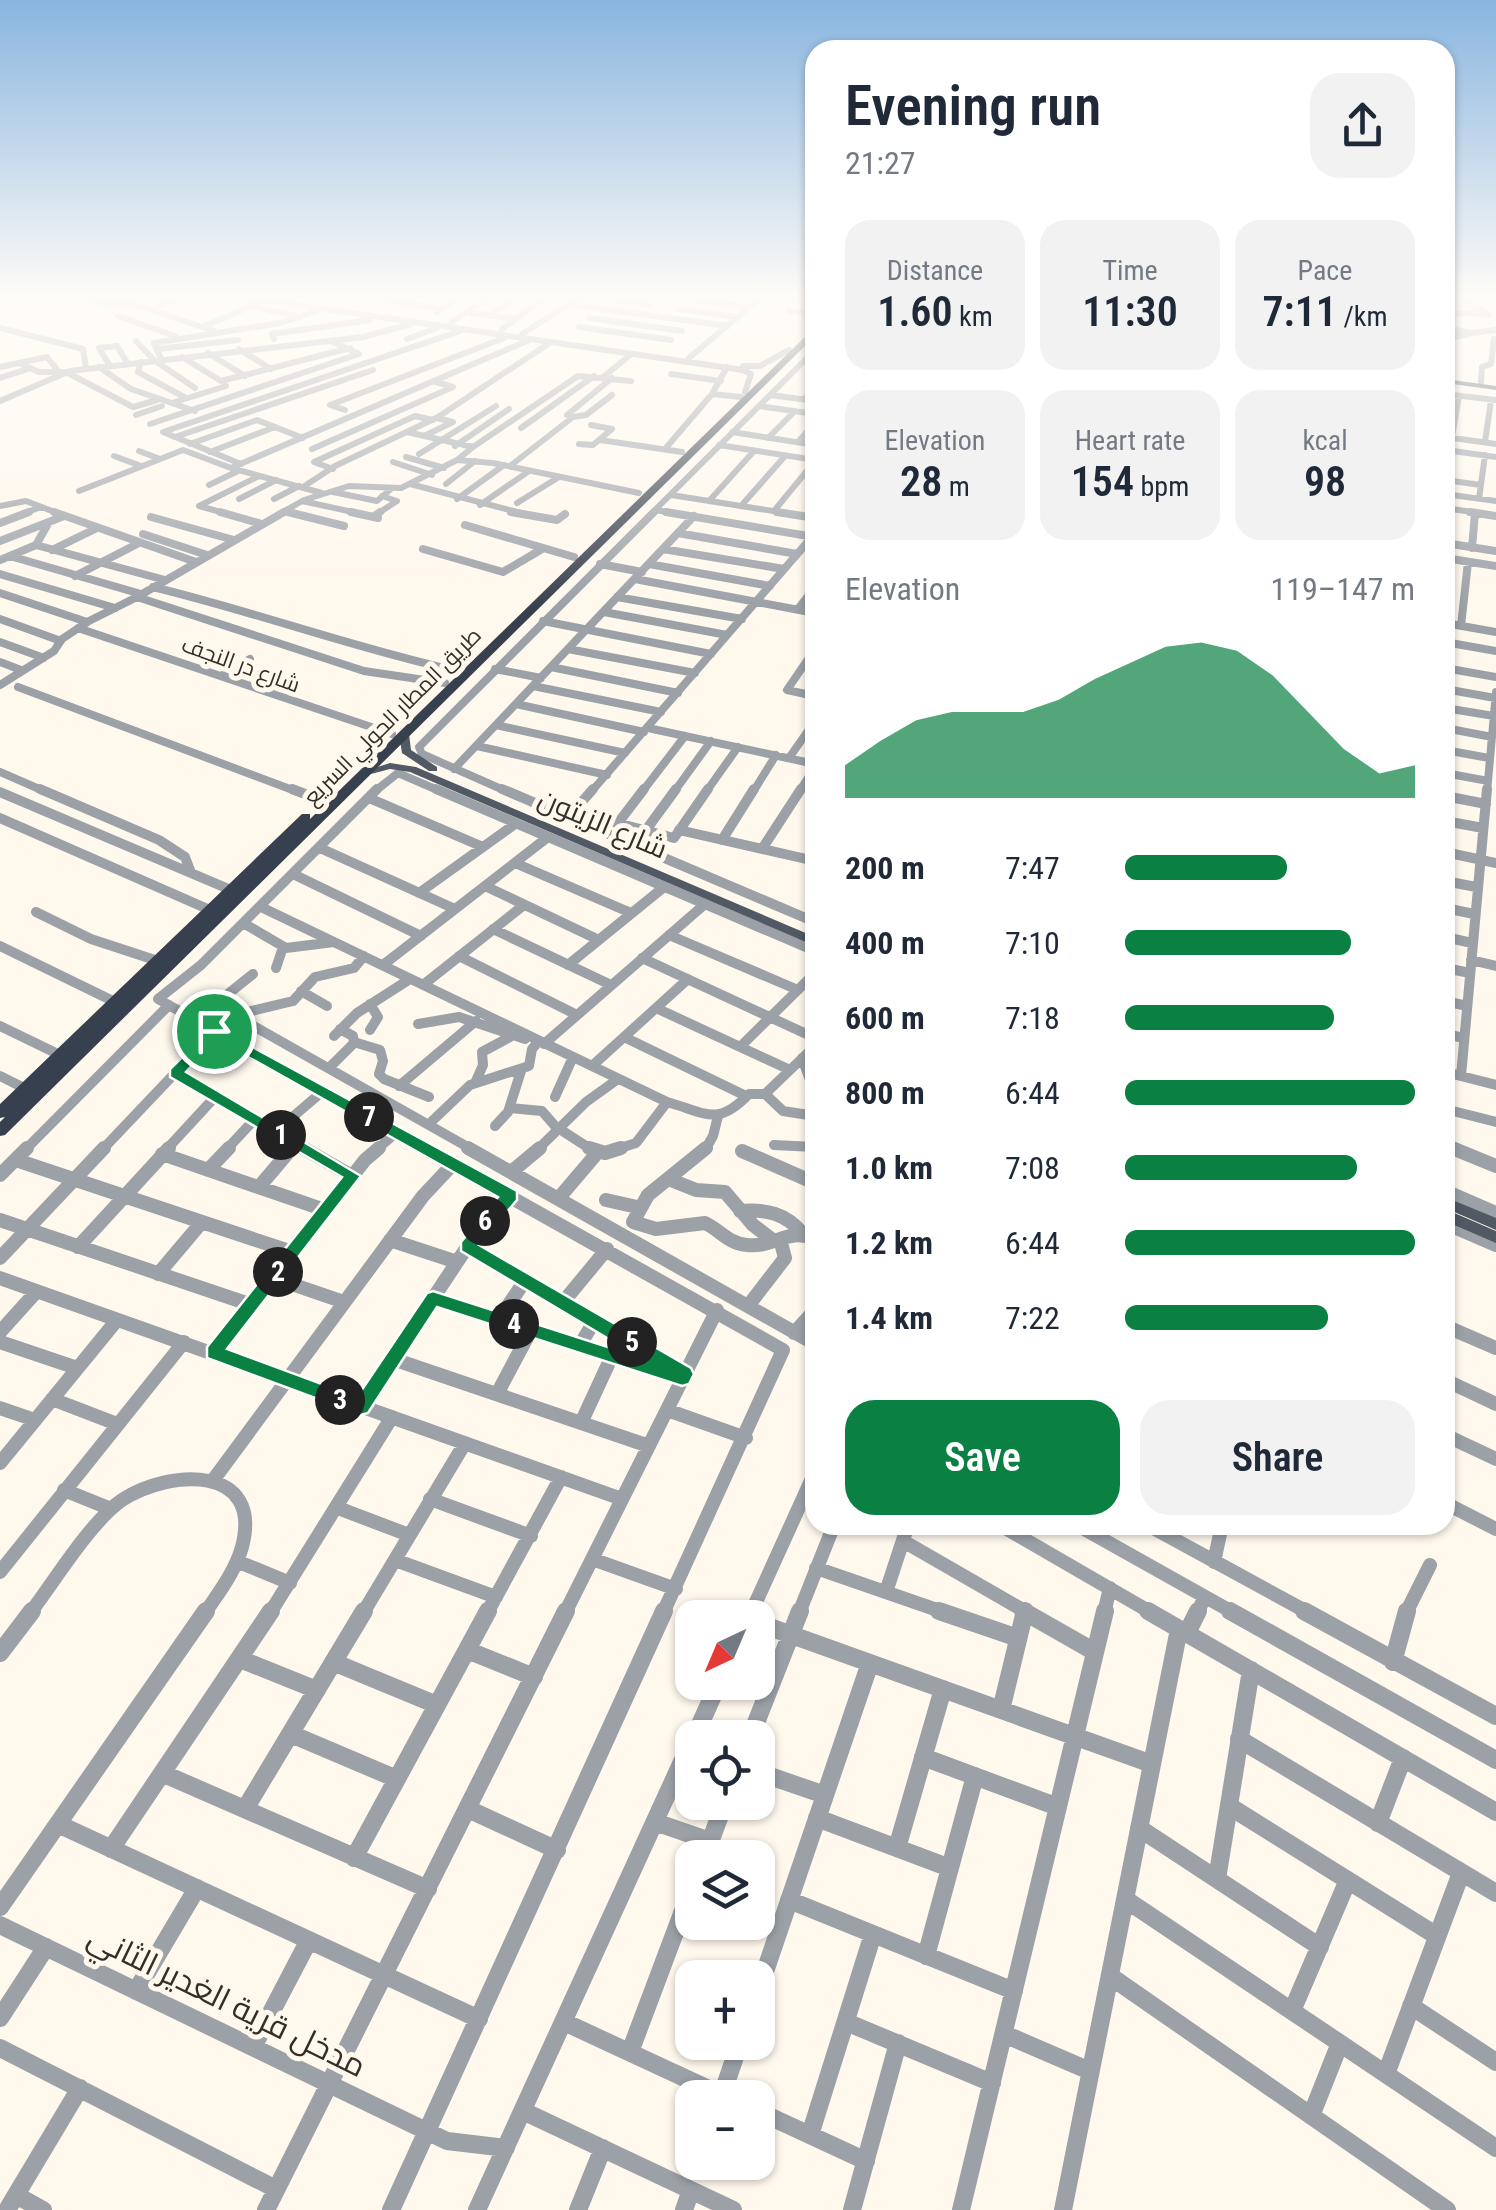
<!DOCTYPE html>
<meta charset="utf-8">
<style>
body{margin:0;font-family:"Roboto Condensed",Cairo,sans-serif;background:#f2f2f3;color:#1f2937;height:100vh;display:flex;flex-direction:column;font-size:38px;white-space:nowrap}
*{box-sizing:border-box;margin:0}
p{font-size:32px;color:#747a83}
.icon{flex:none;width:55px;height:55px;fill:none;stroke:currentColor;stroke-width:2;stroke-linecap:round;stroke-linejoin:round}
.map{position:relative;flex:1;overflow:hidden}
.side{position:absolute;left:805px;top:40px;width:650px;height:1495px;display:flex;flex-direction:column;background:#fff;border-radius:30px;box-shadow:0 2px 8px #0004}
.side>*{flex:none}
.needle{width:65px;rotate:224deg}
.fabs{position:absolute;left:675px;top:1600px;display:grid;gap:20px}
.fabs a{display:grid;place-items:center;width:100px;height:100px;border-radius:20px;background:#fff;box-shadow:0 2px 8px #0004;font-size:50px}
.pin{position:absolute;display:grid;place-items:center;width:85px;height:85px;color:#fff;margin:-42px;border:5px solid #fff;border-radius:50%;box-shadow:0 2px 10px #0007}
.km{position:absolute;width:50px;height:50px;margin:-25px;border-radius:50%;background:#222;color:#fff;font-size:28px;line-height:50px;text-align:center}
.round{display:grid;place-items:center;flex:none;width:105px;height:105px;border-radius:30px;background:#f2f2f3}
.summary{display:flex;align-items:center;justify-content:space-between;height:170px;padding:0 40px}
h1{font-size:55px;font-weight:600;line-height:75px}
.metrics{display:grid;grid-template-columns:repeat(3,1fr);gap:15px;height:170px;padding:10px 40px}
.metrics div{display:grid;align-content:center;border-radius:25px;background:#f2f2f3;text-align:center}
.metrics b{font-size:42px;font-weight:600}
.metrics small{font-size:28px;font-weight:400}
.metrics p{font-size:28px}
.chart{height:280px;padding:20px 40px}
.chart p{display:flex;justify-content:space-between}
.chart svg{width:100%;height:180px;margin-top:10px;fill:#0b8043;opacity:.7}
.cta{display:flex;gap:20px;margin-top:auto;padding:20px 40px}
.cta a{flex:1;height:115px;border-radius:30px;background:#0b8043;color:#fff;font-size:40px;font-weight:600;line-height:115px;text-align:center}
.cta a+a{background:#f2f2f3;color:#1f2937}
ul{padding:0 40px;list-style:none;font-size:32px}
li{display:grid;grid-template-columns:160px 120px 1fr;align-items:center;height:75px}
li i{height:25px;border-radius:12px;background:#0b8043}
.map>svg:first-child{display:block}
</style>
<div class="map">
<svg width="1496" height="2210" viewBox="0 0 1496 2210">
<rect width="100%" height="100%" fill="#fff8ed"/>
<g fill="none" stroke-linecap="round" stroke-linejoin="round">
<path stroke="#9ca1a8" stroke-width="6" d="M85,298L112,305L128,302L214,331
M235,298L257,302
M250,298L743,370L751,374L745,392
M373,298L442,309
M600,298L650,305
M679,298L750,307
M1463,298L1489,315L1472,313L1480,311
M159,305L183,298
M575,305L728,326
M252,306L300,317
M678,309L739,317
M789,311L815,314
M437,312L458,298
M466,312L515,319
M1445,314L1472,313
M490,315L515,298
M118,316L175,336
M590,318L682,331
M452,322L487,298
M205,326L260,302
M579,327L671,340
M0,328L83,349L86,368
M1445,328L1472,333L1496,330
M502,329L544,298
M522,334L579,298
M274,339L272,334L370,320
M407,339L437,328
M136,341L154,360L195,388
M1445,347L1455,337L1468,334
M158,349L238,340
M239,349L271,369
M208,353L245,376
M182,357L221,381L350,348
M689,358L760,298
M161,359L154,343L280,323L316,311
M141,362L138,372L186,398
M19,363L39,372H66L133,407L157,400
M110,366L99,348L117,346L128,364
M743,366H760L789,350
M0,367L47,357L59,372
M99,367L131,389L195,411
M671,374L721,381
M603,377L629,356
M0,378L28,369
M1481,383L1482,367L1491,364L1494,339
M712,394L741,397
M1445,394L1496,400
M770,395L815,401
M804,399L815,388
M0,401L70,371L363,337L411,324
M172,403L226,386
M759,406L815,414
M345,410L330,405L504,338
M136,415L162,406
M573,417L586,415L612,395
M150,424L359,354L331,341
M521,428L594,376
M407,432L473,447L457,460L493,463L639,493
M732,432L815,445
M424,436L453,422L437,418
M175,437L373,370
M1446,437L1496,444
M768,438L795,411
M600,440L682,452
M798,442L815,423
M1485,442L1491,400
M190,444L257,420L303,438
M579,444L593,445L612,429L591,425
M719,445L815,460
M455,446L509,409
M473,447L578,376L631,381
M312,449L453,387L436,382
M665,449L712,394L727,367
M1446,450L1496,457
M139,451L160,459
M210,452L275,427
M419,454L496,406
M114,456L141,466
M406,457L444,468
M393,462L432,475
M241,464L163,432L460,331
M510,466L573,417L567,415L612,378
M333,469L314,462L415,416L433,420
M1445,477L1459,396
M1445,480L1481,485
M410,484L525,514
M446,484L475,461
M209,485L238,471
M303,487L335,466L438,417L548,344
M79,491L183,450L231,468
M333,492L377,501L392,488
M322,493L231,468L527,341
M1445,494L1496,501
M671,495L792,514
M239,499L276,480
M274,499L299,486
M457,499L504,465
M1479,499L1485,455
M302,501L362,514
M709,501L754,451
M517,503L559,477
M480,505L529,471
M0,506L26,501L60,514
M741,506L785,456
M1445,508L1486,514
M655,510L681,514
M285,511L298,514
M774,511L815,461
M22,514L41,507
M228,514L199,506L259,476
M279,514L304,500L349,486L401,488L457,460
M377,514L397,501L382,496
M651,514L815,350"/>
<path stroke="#9ca1a8" stroke-width="8" d="M54,512L196,562
M220,512L262,524
M284,512L137,597L364,671L445,683
M288,512L344,526
M351,512L378,518
M511,512L557,520L565,514
M666,512L814,537
M777,512L815,518
M1470,512L1496,516
M374,516L380,512
M151,517L234,540
M0,523L29,512
M465,525L574,557
M678,533L797,554
M143,534L207,555
M0,541L64,516
M1445,543L1496,551
M36,545L165,580
M1472,548L1475,513
M423,549L503,572L542,549
M663,549L784,569
M52,550L97,528
M10,556L141,594
M1445,558L1496,566
M0,560L36,545L49,522
M600,564L642,572
M649,564L770,586
M0,574L115,608
M75,576L137,544
M635,579L815,613
M153,587C256,612 354,648 457,671
M0,593L87,622
M617,597L742,619
M798,609L815,587
M604,612L727,635
M0,619L61,641
M543,621L711,654
M1445,623L1496,632
M1461,626L1468,562
M78,628L392,734
M0,642L44,658
M1445,642L1496,651
M568,649L695,673
M815,649L787,690L815,696
M0,662L21,670
M551,667L678,693
M1445,668L1496,677
M495,669L541,678
M223,675L250,659
M0,685L54,651L62,639L89,621L137,597
M533,686L661,712
M18,687L298,792
M1445,689L1495,698
M516,704L644,732
M1445,708L1494,716
M496,725L625,753
M648,728L815,764
M1445,728L1492,737
M477,746L607,775
M1445,750L1489,758
M789,758L815,721
M454,769L694,516
M0,772L46,792
M1445,773L1488,781
M374,792L398,773L442,792
M508,792L422,754L419,747L654,512
M591,792L812,537
M642,792L685,736
M674,792L711,741
M706,792L738,747
M753,792L776,755
M799,792L815,767
M1487,792L1496,692"/>
<path stroke="#9ca1a8" stroke-width="10" d="M40,789L159,840L185,857L191,873
M292,789L323,801
M436,789L815,951
M502,789L815,922
M0,792L231,890
M1445,796L1486,804
M369,798L483,847
M568,810L674,838L708,789
M573,812L593,789
M0,818L210,910
M1445,821L1483,828
M618,823L644,789
M679,830L815,861
M722,840L754,789
M635,845L676,789
M320,848L455,909
M762,849L801,789
M1445,852L1496,863
M515,863L631,913
M293,874L421,936
M1445,881L1476,887
M485,886L599,940
M419,893L515,824
M261,907L667,1102C707,1113 717,1127 749,1094H765L815,1046
M1445,908L1474,914
M36,912L91,939L158,961
M243,923L286,948L334,942
M493,929L611,985
M669,935L798,990
M1445,937L1472,943
M0,946L115,1002
M364,956L354,968L315,977L293,1001L251,1011L241,1019L473,1150
M459,956L577,1015
M642,958L815,1038
M1471,960L1496,966
M383,965L548,837
M568,965L664,887
M276,968L283,947
M1445,968L1470,973
M423,985L524,905
M301,991L327,1006
M158,999L427,1150
M158,999L201,965L377,789
M1445,1001L1467,1006
M370,1004L378,1017L370,1030
M656,1008L790,1070
M241,1019L230,1010L228,994L253,974
M418,1024L459,1017L525,1039
M0,1026L60,1055
M1445,1034L1464,1038
M334,1036L357,1013L410,979
M624,1037L746,1096
M354,1042L380,1050L383,1061L379,1074L384,1079L429,1097
M544,1044L705,904
M740,1047L815,973
M802,1058L810,1080L815,1083
M592,1066L688,979
M330,1067L354,1043L353,1036L340,1029
M1445,1072L1496,1085
M175,1073L308,1150
M0,1076L26,1089
M1461,1076L1487,789
M476,1081L483,1065L482,1052L510,1037
M399,1086L476,1021
M765,1094L783,1111L815,1116
M555,1097L573,1057
M510,1108L542,1111L555,1126L592,1150
M1445,1109L1496,1122
M429,1124L470,1085L529,1066L532,1049L539,1041
M495,1126L508,1112L521,1071
M275,1132L323,1091
M774,1145L815,1147
M1445,1145L1458,1150
M25,1150L169,1005
M102,1150L215,1031
M166,1150L214,1098
M226,1150L254,1120
M290,1150L296,1143
M376,1150L397,1132
M537,1150L586,1102L618,1079
M614,1150L636,1143L667,1102
M705,1150L713,1136L718,1116"/>
<path stroke="#9ca1a8" stroke-width="14" d="M303,1148L352,1176
M423,1148L783,1350L663,1613
M468,1148L815,1344
M589,1148L605,1153L621,1148
M706,1148L648,1195L633,1222L656,1229L705,1223C720,1230 729,1244 747,1245C775,1248 787,1227 815,1239
M1452,1148L1496,1166
M742,1151L815,1183
M162,1154L325,1210
M16,1160L292,1252
M208,1170L229,1148
M511,1172L540,1148
M0,1175L27,1148
M671,1180L696,1190L725,1192L753,1225L774,1241
M259,1187L292,1148
M1445,1191L1496,1213
M558,1199L598,1152
M606,1200L637,1207
M740,1211C766,1209 786,1213 803,1234
M0,1220L252,1305
M1445,1223L1496,1245
M390,1240L457,1262
M78,1247L169,1148
M467,1247L684,1373
M0,1258L104,1148
M158,1274L202,1222
M0,1278L622,1499
M274,1278L344,1302
M433,1298L682,1379
M564,1301L607,1249
M748,1306L785,1258L780,1239
M499,1319L526,1279
M1445,1326L1496,1348
M0,1332L37,1291
M794,1333L815,1310
M0,1342L77,1368
M580,1345L595,1320
M214,1352L365,1160L379,1148
M393,1359L649,1446
M1445,1380L1496,1404
M497,1394L531,1330
M52,1399L117,1424
M361,1407L479,1229L511,1196
M0,1408L35,1420
M667,1410L746,1438
M581,1423L612,1356
M1445,1435L1496,1459
M0,1463L117,1320
M214,1479L423,1196L454,1163
M64,1490L111,1509
M430,1499L531,1536
M1445,1503L1496,1529
M338,1508L409,1535
M1000,1525L1152,1613
M1077,1525L1234,1613
M1148,1525L1309,1613
M903,1541L1028,1613
M592,1559L676,1589
M395,1560L496,1597
M239,1562L290,1583
M1214,1562L1222,1525
M816,1568L946,1613
M0,1572L184,1342
M886,1592L908,1525
M30,1613C54,1582 91,1521 122,1500C169,1469 264,1464 242,1547C235,1572 219,1592 205,1613
M270,1613L392,1417
M363,1613L465,1443
M487,1613L561,1477
M565,1613L717,1310
M751,1613L815,1472
M799,1613L834,1525
M1104,1613L1110,1588
M1197,1613L1205,1597
M1406,1613L1430,1565"/>
<path stroke="#9ca1a8" stroke-width="18" d="M939,1611L1018,1638
M1023,1611L1095,1652
M1148,1611L1496,1812
M1230,1611L1496,1760
M1304,1611L1496,1716
M749,1618L752,1611
M758,1623L1152,1764
M1187,1633L1198,1611
M467,1650L534,1677
M0,1653L32,1611
M240,1659L317,1690
M333,1662L437,1705
M1393,1662L1407,1611
M1001,1710L1025,1611
M291,1734L397,1779
M694,1738L719,1682
M750,1738L800,1611
M1239,1739L1496,1893
M923,1757L1058,1807
M758,1772L825,1795
M164,1774L428,1889
M1229,1806L1437,1936
M245,1809L364,1611
M468,1809L557,1850
M817,1818L950,1868
M655,1822L710,1841
M1378,1823L1403,1758
M58,1824L479,2019
M1139,1828L1320,1947
M897,1848L943,1689
M111,1849L271,1611
M354,1858L488,1611
M704,1858L725,1802
M1217,1879L1251,1670
M1125,1899L1496,2148
M789,1900L1014,1991
M0,1907L206,1611
M0,1925L447,2141L506,2148
M926,1956L975,1776
M1110,1976L1447,2210
M136,1991L197,1888
M758,1992L870,1663
M1411,2006L1496,2062
M1292,2011L1348,1880
M0,2018L46,1947
M564,2022L728,2098
M846,2022L992,2083
M1004,2034L1090,2071
M253,2047L309,1940
M0,2048L276,2189
M630,2052L692,1887
M1386,2074L1461,1873
M722,2095L740,2042
M523,2111L733,2210
M758,2111L866,2161
M1311,2116L1340,2043
M810,2135L873,1934
M16,2195L43,2210
M7,2210L80,2088
M266,2210L566,1611
M391,2210L664,1611
M477,2210L692,1740
M578,2210L603,2148
M684,2210L691,2190
M852,2210L898,2043
M961,2210L1105,1611
M1063,2210L1179,1629"/>
<path fill="#515965" fill-rule="evenodd" d="M1445,379L1496,386V390L1445,383Z
M404,731L409,734L411,750L437,767V771H429L402,753L399,734Z
M390,763L416,767L815,937V946L410,772L390,769L367,775L362,772Z
M1445,1197L1496,1218V1230L1445,1208Z
M1445,1209L1496,1231V1243L1445,1221Z"/>
<path fill="#37404e" fill-rule="evenodd" d="M812,330H815V336L5,1135L0,1136V1122L5,1117L0,1118V1104L302,814H310V819Z"/>
</g>
<linearGradient id="sky" x2="0" y2="1"><stop stop-color="#89b5e0"/><stop offset="0.49" stop-color="#fffcf7"/><stop offset="1" stop-color="#fffcf7" stop-opacity="0"/></linearGradient>
<rect width="1496" height="608" fill="url(#sky)"/>
<path fill="#0b8043" stroke="#fff" stroke-width="2.5" fill-rule="evenodd" d="M214,1026L517,1191V1200L479,1245L691,1368L694,1374L689,1384L682,1386L437,1307L368,1413L361,1415L207,1358V1347L342,1177L170,1077V1069ZM216,1039L498,1197L461,1242V1251L639,1357L433,1291L427,1293L357,1397L227,1349L361,1176L186,1072Z"/>
<g text-anchor="middle" stroke-width="10" stroke-linejoin="round" paint-order="stroke">
<g font-size="22" fill="#332f28" stroke="#fff8ed">
<text transform="translate(241 664) rotate(20)" y="8">شارع در النجف</text>
<text transform="translate(392 716) rotate(-45)" y="8">طريق المطار الحولي السريع</text>
</g>
<g font-size="28" fill="#332f28" stroke="#fff8ed">
<text transform="translate(603 823) rotate(23)" y="10">شارع الزيتون</text>
</g>
<g font-size="32" fill="#332f28" stroke="#fff8ed">
<text transform="translate(227 2001) rotate(26)" y="11">مدخل قرية الغدير الثاني</text>
</g>
</g>
</svg>
<div class="fabs">
<a><svg class="needle" viewBox="-14 -14 28 28"><path d="M0-13l5 13h-10z" fill="#e53935"/><path d="M0 13l5-13h-10z" fill="#747a83"/></svg></a>
<a><svg class="icon" aria-label="locate" viewBox="0 0 24 24"><circle cx="12" cy="12" r="6"/><path d="M12 2v4M12 18v4M2 12h4M18 12h4"/></svg></a>
<a><svg class="icon" aria-label="layers" viewBox="0 0 24 24"><path d="M12 4l9 5-9 5-9-5zM3 14l9 5 9-5"/></svg></a>
<a>+</a>
<a>−</a>
</div>
<div class="pin" style="left:214px;top:1031px;background:#1e9e55"><svg class="icon" aria-label="arrive" viewBox="0 0 24 24"><path d="M6 21V4h12l-3 4 3 4H6"/></svg></div>
<b class="km" style="left:281px;top:1135px">1</b>
<b class="km" style="left:278px;top:1272px">2</b>
<b class="km" style="left:340px;top:1400px">3</b>
<b class="km" style="left:514px;top:1324px">4</b>
<b class="km" style="left:632px;top:1342px">5</b>
<b class="km" style="left:485px;top:1221px">6</b>
<b class="km" style="left:369px;top:1117px">7</b>
<section class="side">
<div class="summary"><div><h1>Evening run</h1><p>21:27</p></div><a class="round"><svg class="icon" aria-label="share" viewBox="0 0 24 24"><path d="M12 15V3M7 8l5-5 5 5M5 13v7h14v-7"/></svg></a></div>
<div class="metrics">
<div><p>Distance</p><b>1.60<small> km</small></b></div>
<div><p>Time</p><b>11:30</b></div>
<div><p>Pace</p><b>7:11<small> /km</small></b></div>
</div>
<div class="metrics">
<div><p>Elevation</p><b>28<small> m</small></b></div>
<div><p>Heart rate</p><b>154<small> bpm</small></b></div>
<div><p>kcal</p><b>98</b></div>
</div>
<div class="chart"><p><span>Elevation</span>119–147 m</p>
<svg viewBox="0 0 160 44" preserveAspectRatio="none"><path d="M0 44V36L10 30L20 25L30 23L40 23L50 23L60 20L70 15L80 11L90 7L100 6L110 8L120 14L130 23L140 32L150 38L160 36V44z"/></svg>
</div>
<ul>
<li><b>200 m</b>7:47<i style="width:56%"></i></li>
<li><b>400 m</b>7:10<i style="width:78%"></i></li>
<li><b>600 m</b>7:18<i style="width:72%"></i></li>
<li><b>800 m</b>6:44<i style="width:100%"></i></li>
<li><b>1.0 km</b>7:08<i style="width:80%"></i></li>
<li><b>1.2 km</b>6:44<i style="width:100%"></i></li>
<li><b>1.4 km</b>7:22<i style="width:70%"></i></li>
</ul>
<div class="cta"><a>Save</a><a>Share</a></div>
</section>
</div>
